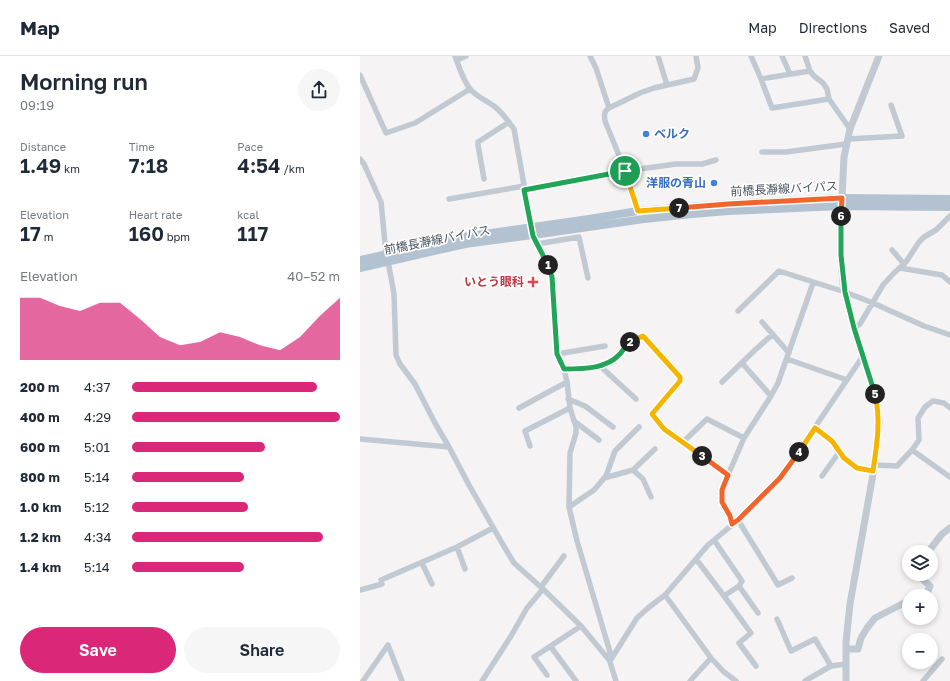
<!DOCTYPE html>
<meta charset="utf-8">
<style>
body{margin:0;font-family:"Golos Text","Noto Sans JP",sans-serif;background:#f6f6f7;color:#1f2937;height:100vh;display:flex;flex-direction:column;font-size:15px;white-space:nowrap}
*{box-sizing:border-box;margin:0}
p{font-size:13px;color:#747a83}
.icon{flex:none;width:22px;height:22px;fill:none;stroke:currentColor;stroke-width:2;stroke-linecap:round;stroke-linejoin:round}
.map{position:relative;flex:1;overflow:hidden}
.drawer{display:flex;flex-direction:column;background:#fff;width:360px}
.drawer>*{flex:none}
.fabs{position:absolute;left:542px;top:489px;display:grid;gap:8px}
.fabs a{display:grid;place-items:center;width:36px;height:36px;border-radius:50%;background:#fff;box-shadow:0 2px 6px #0003;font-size:20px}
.pin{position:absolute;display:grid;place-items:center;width:34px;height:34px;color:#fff;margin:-17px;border:2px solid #fff;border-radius:50%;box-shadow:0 1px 4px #0007}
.km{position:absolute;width:20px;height:20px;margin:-10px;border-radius:50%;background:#222;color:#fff;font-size:11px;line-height:20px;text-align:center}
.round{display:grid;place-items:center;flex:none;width:42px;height:42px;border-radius:21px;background:#f6f6f7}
.summary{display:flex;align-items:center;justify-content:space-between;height:68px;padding:0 20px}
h1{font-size:22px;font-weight:600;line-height:30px}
.metrics{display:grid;grid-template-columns:repeat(3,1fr);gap:6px;height:68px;padding:4px 20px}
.metrics div{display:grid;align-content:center}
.metrics b{font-size:20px;font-weight:600}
.metrics small{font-size:11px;font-weight:400}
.metrics p{font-size:11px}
.chart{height:112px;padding:8px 20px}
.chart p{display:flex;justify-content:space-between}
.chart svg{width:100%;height:72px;margin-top:4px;fill:#db2777;opacity:.7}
.action{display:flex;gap:8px;margin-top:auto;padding:8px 20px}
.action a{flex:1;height:46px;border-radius:24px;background:#db2777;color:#fff;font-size:16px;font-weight:600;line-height:46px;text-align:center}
.action a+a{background:#f6f6f7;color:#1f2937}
ul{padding:0 20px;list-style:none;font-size:13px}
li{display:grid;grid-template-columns:64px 48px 1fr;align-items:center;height:30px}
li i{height:10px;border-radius:5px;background:#db2777}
header{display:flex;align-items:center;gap:24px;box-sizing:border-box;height:56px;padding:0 20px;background:#fff;border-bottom:1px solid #e0e1e3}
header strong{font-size:19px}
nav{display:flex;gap:22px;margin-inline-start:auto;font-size:14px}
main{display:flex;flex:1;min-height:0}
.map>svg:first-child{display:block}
</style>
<header>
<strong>Map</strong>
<nav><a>Map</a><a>Directions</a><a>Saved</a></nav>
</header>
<main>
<section class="drawer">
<div class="summary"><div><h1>Morning run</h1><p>09:19</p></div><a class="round"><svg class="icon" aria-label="share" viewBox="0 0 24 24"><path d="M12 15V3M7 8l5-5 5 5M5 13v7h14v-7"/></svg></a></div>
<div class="metrics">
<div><p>Distance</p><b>1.49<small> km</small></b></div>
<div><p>Time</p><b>7:18</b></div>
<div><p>Pace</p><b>4:54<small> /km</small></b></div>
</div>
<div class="metrics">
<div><p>Elevation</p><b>17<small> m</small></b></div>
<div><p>Heart rate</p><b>160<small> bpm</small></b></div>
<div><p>kcal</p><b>117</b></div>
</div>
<div class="chart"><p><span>Elevation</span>40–52 m</p>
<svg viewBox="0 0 160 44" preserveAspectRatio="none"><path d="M0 44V6L10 6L20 11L30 14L40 9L50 9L60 19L70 30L80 35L90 33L100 27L110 30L120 35L130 38L140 30L150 17L160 6V44z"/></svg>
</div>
<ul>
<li><b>200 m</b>4:37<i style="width:89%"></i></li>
<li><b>400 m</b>4:29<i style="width:100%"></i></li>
<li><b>600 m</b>5:01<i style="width:64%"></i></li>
<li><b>800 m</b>5:14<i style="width:54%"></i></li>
<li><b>1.0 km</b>5:12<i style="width:56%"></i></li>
<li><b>1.2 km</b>4:34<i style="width:92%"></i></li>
<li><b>1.4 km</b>5:14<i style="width:54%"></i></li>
</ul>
<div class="action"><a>Save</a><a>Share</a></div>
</section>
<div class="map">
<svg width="590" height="625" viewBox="0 0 590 625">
<rect width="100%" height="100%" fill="#f5f3f3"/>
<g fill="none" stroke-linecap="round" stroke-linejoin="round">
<path stroke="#c1cad2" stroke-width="5.5" d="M95,0C99,11 103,25 111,34C117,41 126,44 134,50C142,56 148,65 154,73L173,179L188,209L192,221L197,298L204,313L207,326L210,352L216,371V377L210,397L209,451L217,485L250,596V606L256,625
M230,0L236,12L249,52
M298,0L307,29
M391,0L401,23L412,52L469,43
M422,0L430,18
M445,0L450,15L454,20L463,27L467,33L469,43L490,73
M97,4L106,0
M0,19L26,77L55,67L110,33
M401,23L450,15
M488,83L542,80L531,49
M402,96H426L486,88
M0,103L4,108L21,146L26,197
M124,123L118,89V86L149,66
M164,134L265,115L316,108H342L356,104
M89,143L164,130
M278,155L267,119L245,65C244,59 244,55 249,52L280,37L294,32L334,23L338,12L336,0
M177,188L219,181L228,222
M532,194L544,208
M28,205L34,238L36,299L40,308L55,328L75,367L89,391L109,429L142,487L154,507L183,533L221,570L250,605
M540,212L582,219L590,226
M378,255L419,215L485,236L513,247L564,270L590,279
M402,266L429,297
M494,272L500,268L523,229L533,218L546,206L559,186L564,181L576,174L590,160
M197,298L245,290
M427,303L487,324
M382,307L411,340
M240,310L276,343
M204,313L231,312L248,307L259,299L270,285L283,280L320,321V325L292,358L304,373L368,419
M362,326L395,294L413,278
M208,343L225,350L253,371
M159,352L207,326
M214,365L239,384
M455,372L472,385L484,403L497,411L513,415
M0,383L89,391
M323,386L347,363L384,382
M170,390L165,375L210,352
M552,394L559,384L558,362L565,351L573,345L584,347L590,352
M514,409L537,410L552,394L590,421
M273,414L283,423L291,441
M462,420L480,395
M244,422L273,414L295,393
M209,451L234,434L246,420L255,395L279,371
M378,464L418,529L432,522
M372,468L370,460L362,446V434L368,419L384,382L411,340L418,327L453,227
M354,484L382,525L379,530L364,540
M97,491L105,513
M336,503L364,540L391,577L379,587L396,610
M62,507L72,528
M21,524L97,491L133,472
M379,530L398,557
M181,531L204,500
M0,534L22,528
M305,539L351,602L364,616L376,625
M417,563L431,595L455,583L471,610
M28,589L42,625
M191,591L216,625
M250,605L277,562L288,552L305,539L348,489L378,464L420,423L503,300
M187,619L174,601L221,570
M3,625L28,589
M122,625L151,580L167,552L183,533
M330,625L351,602
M445,625L471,610L486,608
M563,625L582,603"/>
<path stroke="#c1cad2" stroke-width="7" d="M568,496L582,478L590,472
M557,518L570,530L567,537L563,540
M486,593H498L501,582L507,572L515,562L544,547L549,546
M486,625V586L490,548L512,424L516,396L519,366L516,340L494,272L483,228L481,199V150L482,142L484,101L490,73L519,0"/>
<path stroke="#b3c2d1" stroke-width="8" d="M0,204L103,181L229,163L278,155L368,148L482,142L590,143
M0,212L105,188L173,179L284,163L332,158L368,155L481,150L590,151"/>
</g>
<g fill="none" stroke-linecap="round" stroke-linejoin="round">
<g stroke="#fff" stroke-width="8">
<path id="split-1" d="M188,209L173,180L164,134L265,115"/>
</g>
<g stroke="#fff" stroke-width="8">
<path id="split-2" d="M188,209L192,221L197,298L204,313C224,313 246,313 260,298C263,294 266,290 270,286"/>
</g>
<g stroke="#fff" stroke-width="8">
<path id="split-3" d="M270,286L283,280L320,321V325L292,358L304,373L342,400"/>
</g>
<g stroke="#fff" stroke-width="8">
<path id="split-4" d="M342,400L368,419L362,434V446L370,460L372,468L378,464L420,422L439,396"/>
</g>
<g stroke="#fff" stroke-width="8">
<path id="split-5" d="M439,396L455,372L472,385L484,402L497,412L513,415C517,388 521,364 515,338"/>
</g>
<g stroke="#fff" stroke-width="8">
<path id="split-6" d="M481,160V199L485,236L494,272L515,338"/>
</g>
<g stroke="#fff" stroke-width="8">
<path id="split-7" d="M319,152L368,148L482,142L481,160"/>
</g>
<g stroke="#fff" stroke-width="8">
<path id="split-8" d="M265,115L278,155L319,152"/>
</g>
<use href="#split-1" stroke="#22a559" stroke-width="5"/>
<use href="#split-2" stroke="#22a559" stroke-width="5"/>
<use href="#split-3" stroke="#f5b400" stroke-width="5"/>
<use href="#split-4" stroke="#f0652b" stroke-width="5"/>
<use href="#split-5" stroke="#f5b400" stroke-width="5"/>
<use href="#split-6" stroke="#22a559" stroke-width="5"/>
<use href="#split-7" stroke="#f0652b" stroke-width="5"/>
<use href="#split-8" stroke="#f5b400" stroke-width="5"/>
</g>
<g fill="#3f7fe0" stroke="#fff" stroke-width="1.5">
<circle cx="286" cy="78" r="4"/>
<circle cx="354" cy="127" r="4"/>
</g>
<path fill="#e0444e" stroke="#fff" stroke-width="1.5" d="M171 220h4v4h4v4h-4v4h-4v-4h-4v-4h4z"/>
<g text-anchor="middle" stroke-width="3.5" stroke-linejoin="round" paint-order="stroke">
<g font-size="12" font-weight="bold" fill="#366cbe" stroke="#fff" text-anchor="start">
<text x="294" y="82">ベルク</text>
<text x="346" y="131" text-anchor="end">洋服の青山</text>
</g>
<g font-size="12" fill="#4a5661" stroke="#fff">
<text transform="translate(424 133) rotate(-3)" y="4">前橋長瀞線バイパス</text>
<text transform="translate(77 184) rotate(-11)" y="4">前橋長瀞線バイパス</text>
</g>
<g font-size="12" font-weight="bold" fill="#be3a42" stroke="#fff" text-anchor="end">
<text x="164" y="230">いとう眼科</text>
</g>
</g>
</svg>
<div class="fabs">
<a><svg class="icon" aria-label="layers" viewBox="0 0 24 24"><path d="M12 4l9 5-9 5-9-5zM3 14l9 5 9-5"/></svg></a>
<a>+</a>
<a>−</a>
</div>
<div class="pin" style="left:265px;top:115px;background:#1e9e55"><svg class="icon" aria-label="arrive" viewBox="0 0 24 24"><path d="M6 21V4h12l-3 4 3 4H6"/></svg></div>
<b class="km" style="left:188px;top:209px">1</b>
<b class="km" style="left:270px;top:286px">2</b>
<b class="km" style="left:342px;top:400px">3</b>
<b class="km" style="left:439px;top:396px">4</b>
<b class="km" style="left:515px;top:338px">5</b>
<b class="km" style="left:481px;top:160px">6</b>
<b class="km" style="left:319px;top:152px">7</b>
</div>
</main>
